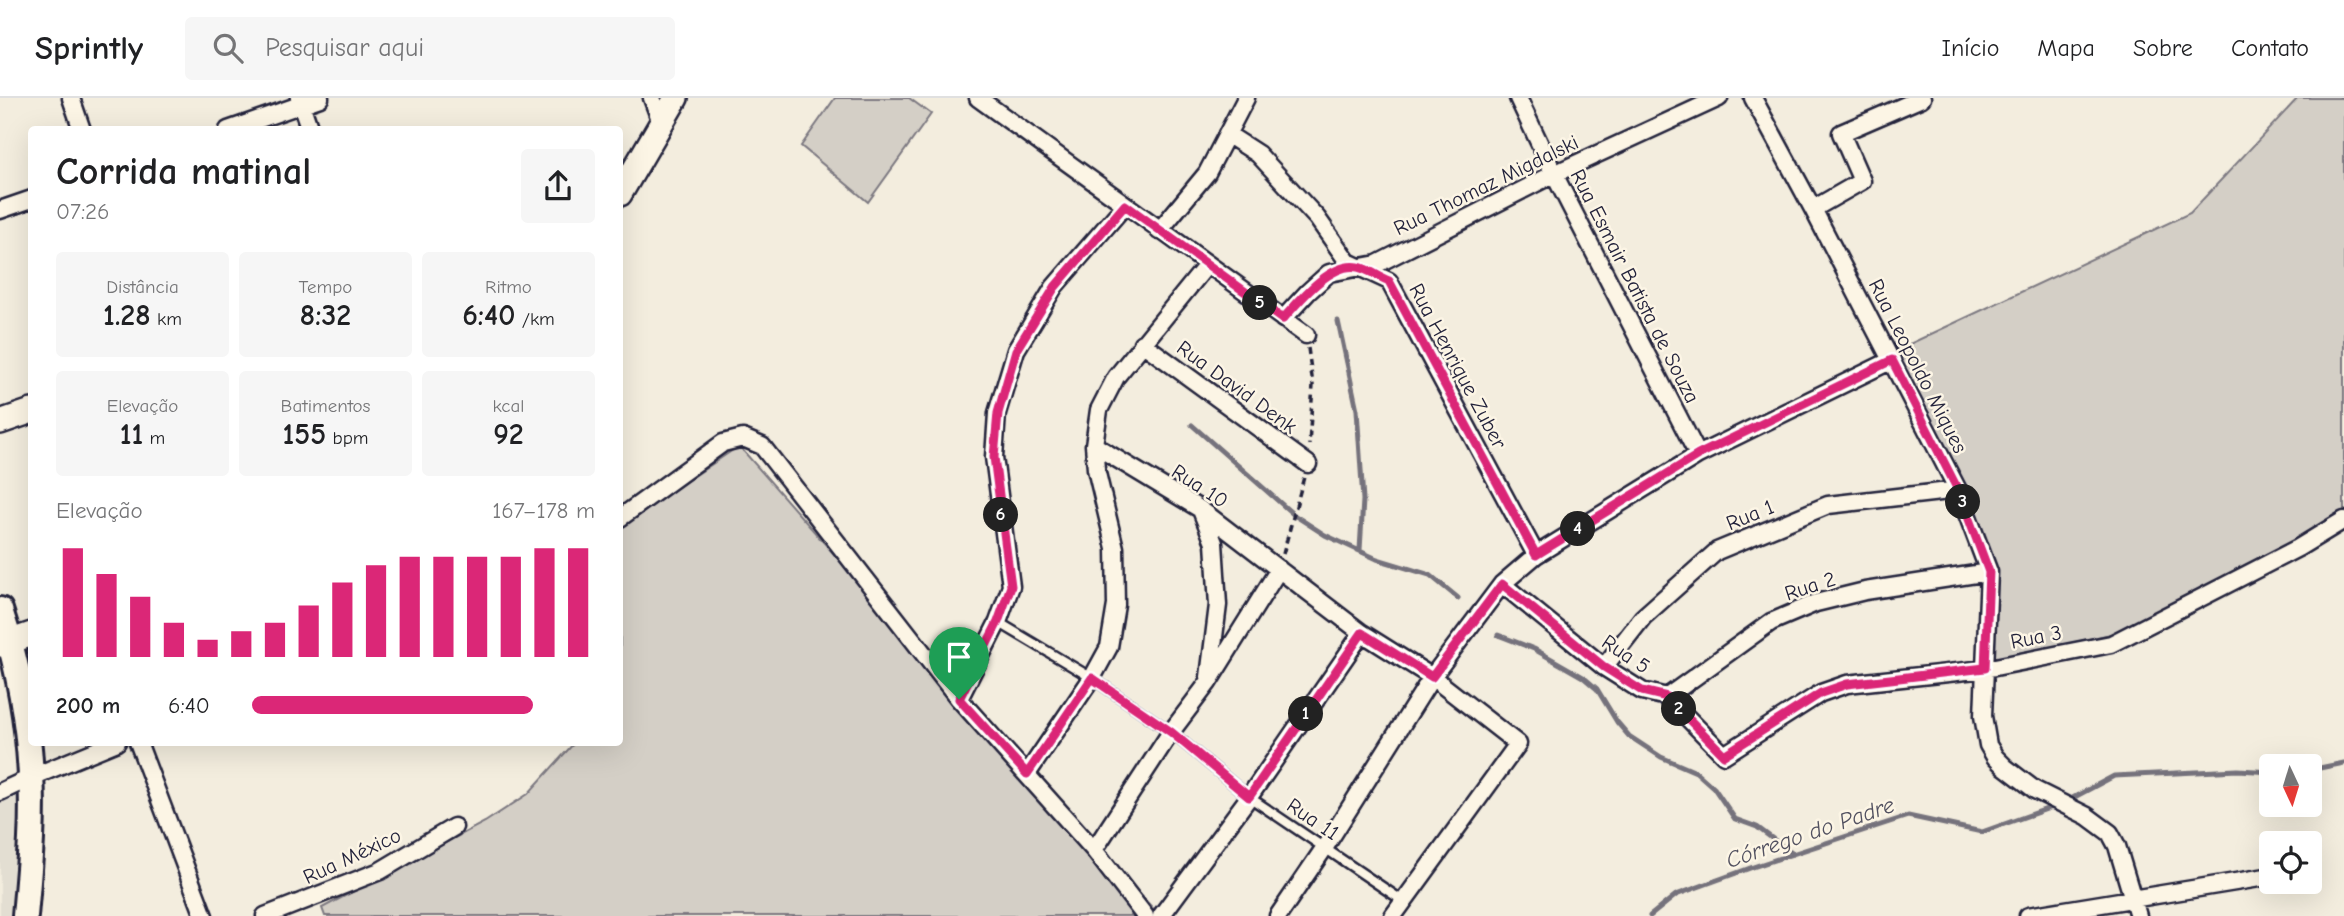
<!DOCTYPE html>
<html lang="pt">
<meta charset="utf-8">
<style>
body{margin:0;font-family:"Comic Neue",sans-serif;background:#f6f6f6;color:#202124;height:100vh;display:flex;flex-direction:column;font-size:26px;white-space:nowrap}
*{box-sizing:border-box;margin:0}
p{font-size:23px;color:#757577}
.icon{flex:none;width:38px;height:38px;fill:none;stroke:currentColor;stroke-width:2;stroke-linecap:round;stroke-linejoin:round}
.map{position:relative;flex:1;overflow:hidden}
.details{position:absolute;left:28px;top:28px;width:595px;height:620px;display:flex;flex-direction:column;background:#fff;border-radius:7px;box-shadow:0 7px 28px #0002}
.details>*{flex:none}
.needle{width:46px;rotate:176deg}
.controls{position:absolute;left:2259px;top:656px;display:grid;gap:14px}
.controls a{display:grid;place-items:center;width:63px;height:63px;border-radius:7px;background:#fff;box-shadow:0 7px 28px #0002;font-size:35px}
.pin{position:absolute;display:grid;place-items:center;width:60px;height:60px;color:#fff;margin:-72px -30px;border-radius:50% 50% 50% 0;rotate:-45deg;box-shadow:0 0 7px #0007}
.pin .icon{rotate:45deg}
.km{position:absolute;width:35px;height:35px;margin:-18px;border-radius:50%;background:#222;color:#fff;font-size:19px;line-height:35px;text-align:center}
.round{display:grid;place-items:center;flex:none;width:74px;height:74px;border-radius:7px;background:#f6f6f6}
.headline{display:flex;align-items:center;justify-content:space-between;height:119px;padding:0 28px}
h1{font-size:38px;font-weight:700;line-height:52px}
.metrics{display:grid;grid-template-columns:repeat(3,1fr);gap:10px;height:119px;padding:7px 28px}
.metrics div{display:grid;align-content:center;border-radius:7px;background:#f6f6f6;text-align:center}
.metrics b{font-size:30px;font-weight:700}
.metrics small{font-size:19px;font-weight:400}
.metrics p{font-size:19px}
.chart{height:196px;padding:14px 28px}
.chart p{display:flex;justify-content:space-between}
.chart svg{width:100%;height:126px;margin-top:7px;stroke:#db2777;stroke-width:6}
ul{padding:0 28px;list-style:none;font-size:23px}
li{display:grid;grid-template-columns:112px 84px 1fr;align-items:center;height:52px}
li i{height:18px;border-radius:9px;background:#db2777}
header{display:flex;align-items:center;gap:42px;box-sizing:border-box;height:98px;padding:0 35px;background:#fff;border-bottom:2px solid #e0e0e0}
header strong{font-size:33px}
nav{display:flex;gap:38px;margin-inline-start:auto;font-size:24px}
.search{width:490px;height:63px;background:#f6f6f6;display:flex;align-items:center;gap:18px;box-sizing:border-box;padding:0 24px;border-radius:7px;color:#757577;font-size:26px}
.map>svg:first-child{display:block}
</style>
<header>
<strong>Sprintly</strong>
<div class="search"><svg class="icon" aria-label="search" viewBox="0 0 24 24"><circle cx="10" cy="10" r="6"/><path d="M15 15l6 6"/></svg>Pesquisar aqui</div>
<nav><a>Início</a><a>Mapa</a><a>Sobre</a><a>Contato</a></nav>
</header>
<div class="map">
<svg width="2344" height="818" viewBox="0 0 2344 818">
<rect width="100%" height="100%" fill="#f3edde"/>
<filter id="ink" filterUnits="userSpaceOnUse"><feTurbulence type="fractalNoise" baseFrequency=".0143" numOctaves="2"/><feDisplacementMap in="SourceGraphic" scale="14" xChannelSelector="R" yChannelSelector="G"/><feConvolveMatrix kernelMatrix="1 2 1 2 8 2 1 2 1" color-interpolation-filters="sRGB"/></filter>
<g filter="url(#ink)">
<path fill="#e3ded2" d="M30,674L22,818H0V689Z"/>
<path fill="#d4cfc6" stroke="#7b7880" stroke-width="2" d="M835,0H909L931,16L868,104L801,48Z
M2298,0H2344V430L2133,531L1986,564L1990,473L1886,257L2190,115Z
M739,348L955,594L1160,818H325L322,810L485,724L528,696L575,644H620V428Z"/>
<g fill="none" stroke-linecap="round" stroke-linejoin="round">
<path stroke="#75727b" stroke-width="5" d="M1338,223L1357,312L1363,402L1360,452
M1192,327L1294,417L1325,437L1377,461L1430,477L1458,500
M1498,537L1534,551L1583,579L1597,591L1617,624L1629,638L1661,659L1696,674L1714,690L1735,721L1757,729L1793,756
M2310,672L2344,665
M2067,703L2114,678L2238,672L2272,674
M1650,818L1676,797L1753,769L1908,718L1982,734L2058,707"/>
<g stroke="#22223b" stroke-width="13">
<path id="service" d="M998,524L1092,580L1171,634L1249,699L1403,803"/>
</g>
<g stroke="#22223b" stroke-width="21">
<path id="minor" d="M71,0L82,32
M299,0L310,32
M652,0L661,24
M978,0L1306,237
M1518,0L1554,76L1698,357
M1753,0L1813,111L1958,392L1989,474L1983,618L1988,647L1995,659L2005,669L2035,692L2087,718L2110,735L2117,748L2138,818
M228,32L320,0
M1227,36L1258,56L1317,120L1348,164L1389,183L1536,457
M1813,111L1862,83L1841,35L1922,0
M0,112L32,101
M1159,133L1207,75L1246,0
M1283,221L1308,194L1329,175L1377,166L1554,76L1719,0
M1142,245L1308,366
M1094,347L1200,411L1362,535L1432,579L1518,646L1393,818
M1201,412L1214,445L1218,507L1209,579
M620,420L723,345L743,340L762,348L959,601L1094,752L1145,818
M1502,486L1604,569L1642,593L1667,599L1724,657L1821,595L1847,586L1985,571L2111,546L2298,450L2344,422
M1604,569L1643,519L1717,453L1828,407L1958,392
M1667,599L1771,524L1816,505L1865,493L1989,474
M959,601L998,524L1011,488L994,359L997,315L1016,252L1054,189L1125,107
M138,644L204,818
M1027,676L1092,580L1109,549L1116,507L1115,450L1096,371L1094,347L1099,312L1116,279L1207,167
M0,694L32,679L117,644
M1094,752L1171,634L1208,585L1279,471
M265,818L380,773L454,729
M1161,818L1249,699L1362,535
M1278,818L1325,749L1432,579L1502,486L1536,457L1698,357L1892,262
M2028,818L2272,778"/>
</g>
<g stroke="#22223b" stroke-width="28">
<path id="secondary" d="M620,96L676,0
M0,324L32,313
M0,547L32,536"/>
</g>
<g stroke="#22223b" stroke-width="30">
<path id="primary" d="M0,512C18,566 28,621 31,677C34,724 29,772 25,818"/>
</g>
<path stroke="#22223b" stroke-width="3.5" stroke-dasharray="7 5" stroke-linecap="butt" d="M1308,250L1313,287L1309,347
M1283,456L1304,379"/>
<use href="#service" stroke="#fcf5e5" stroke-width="8"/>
<use href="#minor" stroke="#fcf5e5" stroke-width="16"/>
<use href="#secondary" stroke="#fcf5e5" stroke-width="23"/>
<use href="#primary" stroke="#fcf5e5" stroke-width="24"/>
</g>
</g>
<g fill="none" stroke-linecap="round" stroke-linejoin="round" filter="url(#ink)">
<g stroke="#fff" stroke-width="14">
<path id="route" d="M1125,107L1283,221C1299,203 1331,163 1358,169C1368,171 1379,179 1389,183L1536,457L1698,357L1892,262L1958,392L1989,474L1985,570L1847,586L1821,595L1724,657L1667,599L1642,593L1604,569L1502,486L1432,579L1362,535L1249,699L1171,634L1092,580L1027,676L959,601L998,524L1011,488L994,359L998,315L1016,252L1055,189Z"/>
</g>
<use href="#route" stroke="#db2777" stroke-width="9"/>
</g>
<g text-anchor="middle" stroke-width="5" stroke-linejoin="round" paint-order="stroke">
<g font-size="21" fill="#22223b" stroke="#fcf5e5">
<text transform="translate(1486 87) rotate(-26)" y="7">Rua Thomaz Migdalski</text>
<text transform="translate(1635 188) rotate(63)" y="7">Rua Esmair Batista de Souza</text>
<text transform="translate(1458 268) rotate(62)" y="7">Rua Henrique Zuber</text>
<text transform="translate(1918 268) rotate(63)" y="7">Rua Leopoldo Miques</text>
<text transform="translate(1237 289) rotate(36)" y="7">Rua David Denk</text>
<text transform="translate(1200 388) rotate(33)" y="7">Rua 10</text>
<text transform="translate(1750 417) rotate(-22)" y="7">Rua 1</text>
<text transform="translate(1810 488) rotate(-18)" y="7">Rua 2</text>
<text transform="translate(2036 539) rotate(-11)" y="7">Rua 3</text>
<text transform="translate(1626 556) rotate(34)" y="7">Rua 5</text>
<text transform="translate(1313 721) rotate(34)" y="7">Rua 11</text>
<text transform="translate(352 758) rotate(-25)" y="7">Rua México</text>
</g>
<g font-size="23" font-style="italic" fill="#525160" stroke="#fcf5e5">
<text transform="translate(1810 734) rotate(-19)" y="8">Córrego do Padre</text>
</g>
</g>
</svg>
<div class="controls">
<a><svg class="needle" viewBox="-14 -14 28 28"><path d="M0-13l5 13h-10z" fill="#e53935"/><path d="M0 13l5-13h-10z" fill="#757577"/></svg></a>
<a><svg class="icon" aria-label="locate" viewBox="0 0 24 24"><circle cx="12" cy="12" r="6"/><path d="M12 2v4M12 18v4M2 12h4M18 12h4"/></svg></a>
</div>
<div class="pin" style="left:959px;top:601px;background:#1e9e55"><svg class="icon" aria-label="arrive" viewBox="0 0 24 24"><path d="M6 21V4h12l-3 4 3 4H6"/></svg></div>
<b class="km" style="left:1306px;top:616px">1</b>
<b class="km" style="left:1679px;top:611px">2</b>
<b class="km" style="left:1963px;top:404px">3</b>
<b class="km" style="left:1578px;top:431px">4</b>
<b class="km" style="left:1260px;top:205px">5</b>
<b class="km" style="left:1001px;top:417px">6</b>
<section class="details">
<div class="headline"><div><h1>Corrida matinal</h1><p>07:26</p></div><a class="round"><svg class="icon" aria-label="share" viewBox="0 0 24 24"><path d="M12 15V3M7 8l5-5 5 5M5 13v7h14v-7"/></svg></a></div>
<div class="metrics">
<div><p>Distância</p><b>1.28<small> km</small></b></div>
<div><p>Tempo</p><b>8:32</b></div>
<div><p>Ritmo</p><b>6:40<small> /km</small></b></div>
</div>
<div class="metrics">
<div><p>Elevação</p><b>11<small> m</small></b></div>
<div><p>Batimentos</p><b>155<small> bpm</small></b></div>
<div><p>kcal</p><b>92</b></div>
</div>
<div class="chart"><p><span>Elevação</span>167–178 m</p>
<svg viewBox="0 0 160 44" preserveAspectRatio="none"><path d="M5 44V6M15 44V15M25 44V23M35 44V32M45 44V38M55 44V35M65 44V32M75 44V26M85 44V18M95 44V12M105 44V9M115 44V9M125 44V9M135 44V9M145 44V6M155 44V6"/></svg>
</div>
<ul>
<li><b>200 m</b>6:40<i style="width:82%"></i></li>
</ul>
</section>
</div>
